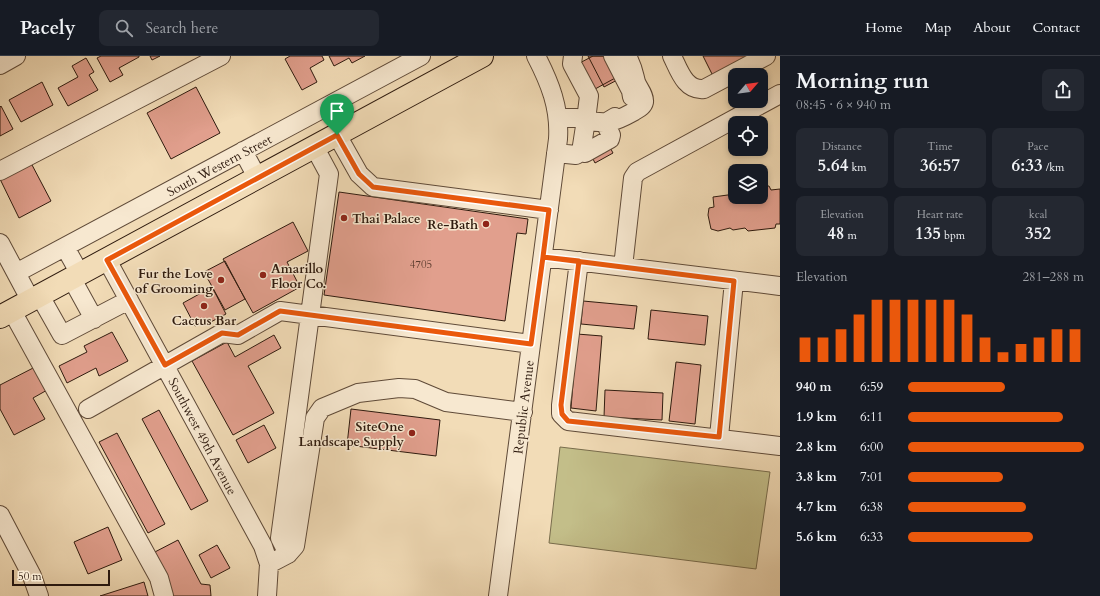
<!DOCTYPE html>
<meta charset="utf-8">
<style>
body{margin:0;font-family:Cardo,serif;background:#242831;color:#f1f3f6;height:100vh;display:flex;flex-direction:column;font-size:15px;white-space:nowrap}
*{box-sizing:border-box;margin:0}
p{font-size:13px;color:#9ea1a6}
.icon{flex:none;width:22px;height:22px;fill:none;stroke:currentColor;stroke-width:2;stroke-linecap:round;stroke-linejoin:round}
.map{position:relative;flex:1;overflow:hidden}
.panel{display:flex;flex-direction:column;background:#171b24;width:320px}
.panel>*{flex:none}
.needle{width:26px;rotate:62deg}
.controls{position:absolute;left:728px;top:12px;display:grid;gap:8px}
.controls a{display:grid;place-items:center;width:40px;height:40px;border-radius:8px;background:#171b24;box-shadow:0 2px 6px #0003;font-size:20px}
.scale{position:absolute;left:12px;bottom:10px;width:98px;box-sizing:border-box;padding-left:4px;border:2px solid #2e1a0e;border-top:0;font-size:11px;line-height:14px;white-space:nowrap;color:#2e1a0e;-webkit-text-stroke:3px #f7e8d0;paint-order:stroke}
.pin{position:absolute;display:grid;place-items:center;width:34px;height:34px;color:#fff;margin:-41px -17px;border-radius:50% 50% 50% 0;rotate:-45deg;box-shadow:0 0 4px #0007}
.pin .icon{rotate:45deg}
.round{display:grid;place-items:center;flex:none;width:42px;height:42px;border-radius:8px;background:#242831}
.summary{display:flex;align-items:center;justify-content:space-between;height:68px;padding:0 16px}
h1{font-size:22px;font-weight:600;line-height:30px}
.metrics{display:grid;grid-template-columns:repeat(3,1fr);gap:6px;height:68px;padding:4px 16px}
.metrics div{display:grid;align-content:center;border-radius:8px;background:#242831;text-align:center}
.metrics b{font-size:17px;font-weight:600}
.metrics small{font-size:11px;font-weight:400}
.metrics p{font-size:11px}
.chart{height:112px;padding:8px 16px}
.chart p{display:flex;justify-content:space-between}
.chart svg{width:100%;height:72px;margin-top:4px;stroke:#ea580c;stroke-width:6}
ul{padding:0 16px;list-style:none;font-size:13px}
li{display:grid;grid-template-columns:64px 48px 1fr;align-items:center;height:30px}
li i{height:10px;border-radius:5px;background:#ea580c}
header{display:flex;align-items:center;gap:24px;box-sizing:border-box;height:56px;padding:0 20px;background:#171b24;border-bottom:1px solid #363941}
header strong{font-size:19px}
nav{display:flex;gap:22px;margin-inline-start:auto;font-size:14px}
.search{width:280px;height:36px;background:#242831;display:flex;align-items:center;gap:10px;box-sizing:border-box;padding:0 14px;border-radius:8px;color:#9ea1a6;font-size:15px}
main{display:flex;flex:1;min-height:0}
.map>svg:first-child{display:block}
</style>
<header>
<strong>Pacely</strong>
<div class="search"><svg class="icon" aria-label="search" viewBox="0 0 24 24"><circle cx="10" cy="10" r="6"/><path d="M15 15l6 6"/></svg>Search here</div>
<nav><a>Home</a><a>Map</a><a>About</a><a>Contact</a></nav>
</header>
<main>
<div class="map">
<svg width="780" height="540" viewBox="0 0 780 540">
<rect width="100%" height="100%" fill="#f2dcb7"/>
<filter id="stains"><feTurbulence type="fractalNoise" baseFrequency=".005" numOctaves="4"/><feColorMatrix values="0 0 0 0 .2 0 0 0 0 .09 0 0 0 0 .02 0 0 0 .5 -.17"/></filter>
<radialGradient id="worn" r=".72"><stop offset=".6" stop-color="#630" stop-opacity="0"/><stop offset="1" stop-color="#630" stop-opacity=".3"/></radialGradient>
<path fill="#c3be89" stroke="#786c4c" d="M560,391L770,416L756,513L549,487Z"/>
<path fill="#e19f8d" stroke="#2e1a0e" d="M101,0H139V1L119,12L123,19L110,26L97,2Z
M150,0H160L152,4Z
M290,0H322L324,4L310,12L317,26L302,34L285,3Z
M329,0H365L352,7L349,2L334,10Z
M588,0H610L621,22L604,31Z
M593,0H632L637,10L586,38L572,11Z
M703,0H761L715,24Z
M86,2L94,16L89,19L98,34L68,50L58,32L78,21L72,10Z
M42,26L53,49L21,66L9,44Z
M196,31L220,77L171,103L147,57Z
M1,50L13,73L0,80V51Z
M605,82L613,97L595,107L587,91Z
M31,107L51,145L19,162L0,123Z
M761,130H769L771,134L780,133V168H776L775,172L748,175L745,172L733,174L730,172L718,175L711,173L708,159L709,152L714,151L713,141L735,138V141H761Z
M339,136L528,163L526,178L517,177L505,265L324,239Z
M293,166L308,195L287,206L300,231L253,257L223,203Z
M225,205L245,243L225,254L204,216Z
M212,231L226,258L205,269L204,266L195,270L183,247Z
M583,245L637,250L634,273L581,268Z
M651,254L708,260L705,289L648,283Z
M112,276L128,305L99,320L96,312L67,327L59,310L87,296L84,290Z
M577,278L602,280L596,355L571,352Z
M274,279L281,292L248,310L274,357L233,379L192,305L227,286L235,301Z
M676,306L701,309L695,368L669,365Z
M37,310L49,333L33,342L45,363L14,379L0,353V329Z
M605,334L663,337L662,364L604,361Z
M351,353L440,364L436,400L347,389Z
M159,354L208,445L191,454L142,363Z
M264,369L276,392L248,407L236,384Z
M117,377L165,468L148,477L99,386Z
M108,471L122,504L88,518L74,486Z
M178,484L201,528L210,529L211,540H171L151,498Z
M217,489L230,512L211,522L199,499Z
M144,526L148,540H100Z"/>
<g fill="none" stroke-linecap="round" stroke-linejoin="round">
<g stroke="#5f4a38" stroke-width="20">
<path id="minor" d="M613,0L631,35L632,41
M672,0C679,14 685,35 704,33L766,0
M0,9L16,0
M558,62H577L586,64L589,40L572,8L573,0
M337,79L359,118L373,131L549,154
M243,95L258,123
M581,96L585,97L610,83L611,79L605,67L615,61
M556,97L576,99L581,96L586,64C607,69 615,66 633,56C637,53 643,51 644,46C645,39 638,32 636,26C633,14 633,11 627,0
M0,115L221,0
M0,187L31,245
M65,191L80,218
M543,201L780,230
M107,204L263,490L269,508L267,540
M579,205L561,349V358L568,365L780,390
M623,211L633,122L637,116L780,38
M16,217L421,0
M72,223L94,263
M40,240L62,279L129,244
M12,255L159,522L164,540
M88,353L222,277L238,279L280,255L531,288
M719,381L734,225
M0,459L32,520L39,540
M288,498L280,482L329,118L315,92
M269,508L288,498L295,490L315,362L322,352L358,337L399,332L415,333L446,346L523,356
M498,540L558,83C560,52 550,27 536,0"/>
</g>
<g stroke="#2e1a0e" stroke-width="24">
<path id="major" d="M0,261L482,0"/>
</g>
<use href="#minor" stroke="#f7e8d0" stroke-width="18"/>
<use href="#major" stroke="#f2dcb7" stroke-width="22"/>
</g>
<g fill="none" stroke-linecap="round" stroke-linejoin="round">
<g stroke="#fff" stroke-width="8">
<path id="route" d="M337,79L107,204L165,309L222,277L238,279L280,255L531,288L543,201L579,205L561,349L562,358L568,365L719,381L734,225L543,201L549,154L373,131L359,118L337,79"/>
</g>
<use href="#route" stroke="#ea580c" stroke-width="5"/>
</g>
<g fill="#8f2418" stroke="#f7e8d0" stroke-width="1.5">
<circle cx="344" cy="162" r="4"/>
<circle cx="486" cy="168" r="4"/>
<circle cx="263" cy="219" r="4"/>
<circle cx="221" cy="224" r="4"/>
<circle cx="204" cy="250" r="4"/>
<circle cx="412" cy="377" r="4"/>
</g>
<g text-anchor="middle" stroke-width="3" stroke-linejoin="round" paint-order="stroke">
<g font-size="11" fill="#5b3b2e">
<text x="421" y="212">4705</text>
</g>
<g font-size="13" fill="#2e1a0e" stroke="#f7e8d0">
<text transform="translate(219 109) rotate(-28)" y="5">South Western Street</text>
<text transform="translate(523 351) rotate(-83)" y="5">Republic Avenue</text>
<text transform="translate(203 380) rotate(62)" y="5">Southwest 49th Avenue</text>
</g>
<g font-size="13" font-weight="bold" fill="#2e1a0e" stroke="#f7e8d0" text-anchor="end">
<text x="352" y="167" text-anchor="start">Thai Palace</text>
<text x="478" y="173">Re-Bath</text>
<text x="271" y="217" text-anchor="start">Amarillo<tspan x="271" dy="15">Floor Co.</tspan></text>
<text x="213" y="222">Fur the Love<tspan x="213" dy="15">of Grooming</tspan></text>
<text x="204" y="269" text-anchor="middle">Cactus Bar</text>
<text x="404" y="375">SiteOne<tspan x="404" dy="15">Landscape Supply</tspan></text>
</g>
</g>
<rect width="100%" height="100%" filter="url(#stains)"/>
<rect width="100%" height="100%" fill="url(#worn)"/>
</svg>
<div class="controls">
<a><svg class="needle" viewBox="-14 -14 28 28"><path d="M0-13l5 13h-10z" fill="#e53935"/><path d="M0 13l5-13h-10z" fill="#9ea1a6"/></svg></a>
<a><svg class="icon" aria-label="locate" viewBox="0 0 24 24"><circle cx="12" cy="12" r="6"/><path d="M12 2v4M12 18v4M2 12h4M18 12h4"/></svg></a>
<a><svg class="icon" aria-label="layers" viewBox="0 0 24 24"><path d="M12 4l9 5-9 5-9-5zM3 14l9 5 9-5"/></svg></a>
</div>
<div class="scale">50 m</div>
<div class="pin" style="left:337px;top:79px;background:#1e9e55"><svg class="icon" aria-label="arrive" viewBox="0 0 24 24"><path d="M6 21V4h12l-3 4 3 4H6"/></svg></div>
</div>
<section class="panel">
<div class="summary"><div><h1>Morning run</h1><p>08:45 · 6 × 940 m</p></div><a class="round"><svg class="icon" aria-label="share" viewBox="0 0 24 24"><path d="M12 15V3M7 8l5-5 5 5M5 13v7h14v-7"/></svg></a></div>
<div class="metrics">
<div><p>Distance</p><b>5.64<small> km</small></b></div>
<div><p>Time</p><b>36:57</b></div>
<div><p>Pace</p><b>6:33<small> /km</small></b></div>
</div>
<div class="metrics">
<div><p>Elevation</p><b>48<small> m</small></b></div>
<div><p>Heart rate</p><b>135<small> bpm</small></b></div>
<div><p>kcal</p><b>352</b></div>
</div>
<div class="chart"><p><span>Elevation</span>281–288 m</p>
<svg viewBox="0 0 160 44" preserveAspectRatio="none"><path d="M5 44V29M15 44V29M25 44V24M35 44V15M45 44V6M55 44V6M65 44V6M75 44V6M85 44V6M95 44V15M105 44V29M115 44V38M125 44V33M135 44V29M145 44V24M155 44V24"/></svg>
</div>
<ul>
<li><b>940 m</b>6:59<i style="width:55%"></i></li>
<li><b>1.9 km</b>6:11<i style="width:88%"></i></li>
<li><b>2.8 km</b>6:00<i style="width:100%"></i></li>
<li><b>3.8 km</b>7:01<i style="width:54%"></i></li>
<li><b>4.7 km</b>6:38<i style="width:67%"></i></li>
<li><b>5.6 km</b>6:33<i style="width:71%"></i></li>
</ul>
</section>
</main>
